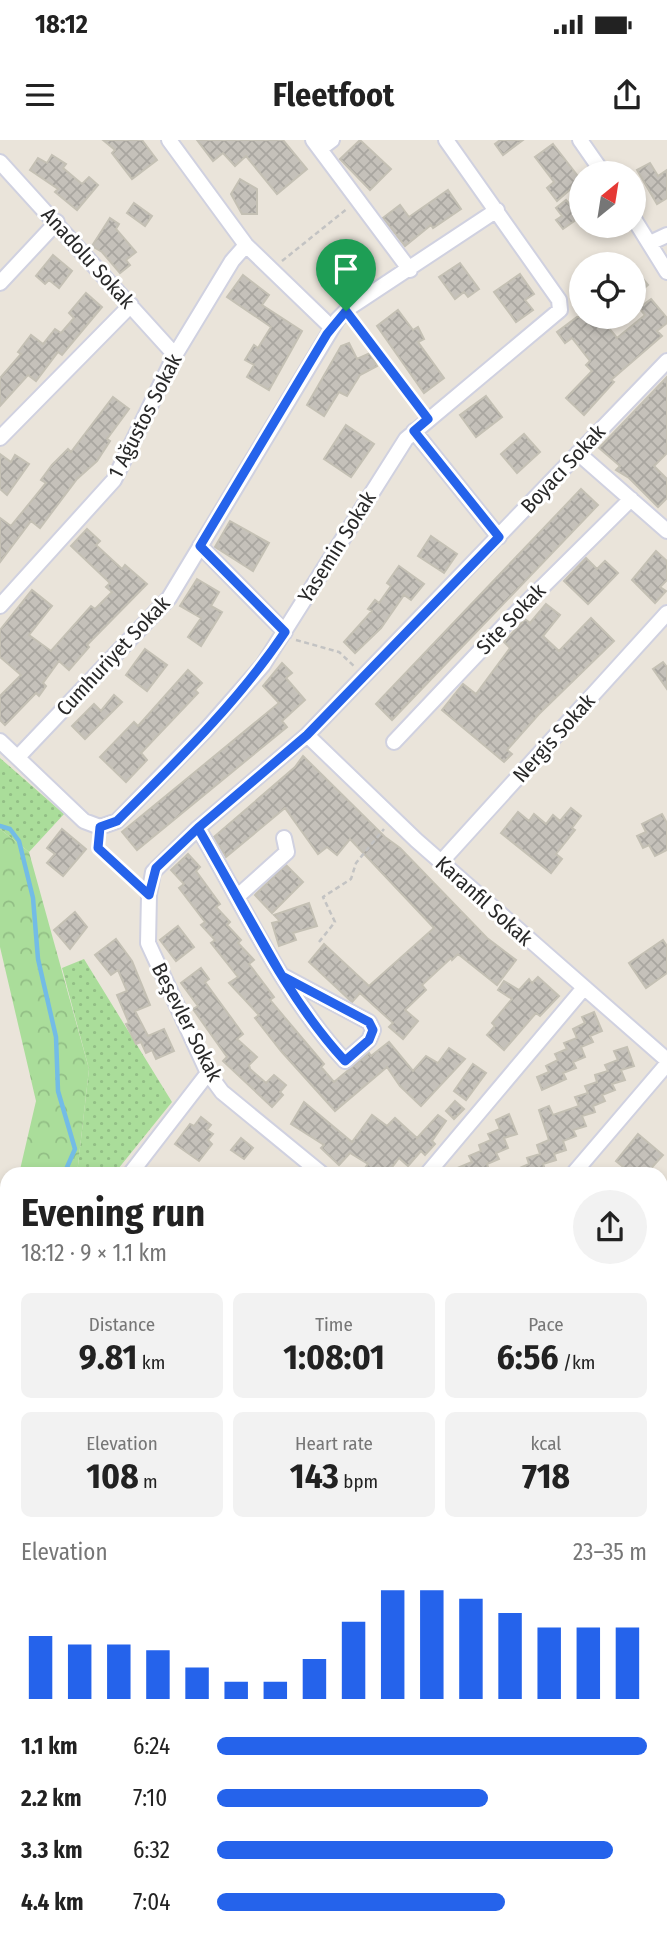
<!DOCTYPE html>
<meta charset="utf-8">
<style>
body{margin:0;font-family:"Fira Sans Condensed",sans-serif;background:#f2f2f2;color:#222;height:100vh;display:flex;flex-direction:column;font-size:26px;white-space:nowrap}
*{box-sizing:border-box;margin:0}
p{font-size:23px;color:#767676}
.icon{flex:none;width:38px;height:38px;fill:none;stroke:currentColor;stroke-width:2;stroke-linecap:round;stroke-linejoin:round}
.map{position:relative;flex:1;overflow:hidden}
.details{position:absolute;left:0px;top:1027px;width:668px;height:779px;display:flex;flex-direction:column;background:#fff;border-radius:21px 21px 0 0;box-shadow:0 4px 10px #0003}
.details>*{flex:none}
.needle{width:46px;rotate:30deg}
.fabs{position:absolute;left:569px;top:21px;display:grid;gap:14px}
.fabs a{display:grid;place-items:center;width:77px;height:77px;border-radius:50%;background:#fff;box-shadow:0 4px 10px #0003;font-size:35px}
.pin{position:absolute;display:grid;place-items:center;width:60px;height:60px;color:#fff;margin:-72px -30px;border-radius:50% 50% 50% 0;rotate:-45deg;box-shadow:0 0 7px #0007}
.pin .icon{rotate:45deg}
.round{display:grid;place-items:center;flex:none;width:74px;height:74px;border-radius:37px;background:#f2f2f2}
.headline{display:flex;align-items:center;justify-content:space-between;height:119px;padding:0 21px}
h1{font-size:38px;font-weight:700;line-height:52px}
.stats{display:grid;grid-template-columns:repeat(3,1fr);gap:10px;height:119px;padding:7px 21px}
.stats div{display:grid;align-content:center;border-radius:10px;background:#f2f2f2;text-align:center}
.stats b{font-size:35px;font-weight:700}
.stats small{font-size:19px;font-weight:400}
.stats p{font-size:19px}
.chart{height:196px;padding:14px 21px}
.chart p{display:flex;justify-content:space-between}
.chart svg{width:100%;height:126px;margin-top:7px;stroke:#2563eb;stroke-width:6}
ul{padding:0 21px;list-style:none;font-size:23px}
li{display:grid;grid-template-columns:112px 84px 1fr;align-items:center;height:52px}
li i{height:18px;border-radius:9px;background:#2563eb}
.status{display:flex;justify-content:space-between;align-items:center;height:49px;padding:0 35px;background:#fff;direction:ltr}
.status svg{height:19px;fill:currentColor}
header{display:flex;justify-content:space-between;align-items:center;height:91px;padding:0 21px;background:#fff;font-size:32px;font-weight:700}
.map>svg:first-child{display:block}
</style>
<div class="status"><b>18:12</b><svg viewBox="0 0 49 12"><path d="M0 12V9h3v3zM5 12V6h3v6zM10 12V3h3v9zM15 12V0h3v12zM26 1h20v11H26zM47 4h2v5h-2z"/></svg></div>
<header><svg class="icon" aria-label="menu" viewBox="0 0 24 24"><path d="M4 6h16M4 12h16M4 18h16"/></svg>Fleetfoot<svg class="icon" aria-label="share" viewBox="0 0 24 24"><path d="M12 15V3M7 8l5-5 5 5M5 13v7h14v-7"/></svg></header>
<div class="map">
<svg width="667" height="1805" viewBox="0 0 667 1805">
<defs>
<pattern id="grass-dots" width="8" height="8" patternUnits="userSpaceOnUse" patternTransform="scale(1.75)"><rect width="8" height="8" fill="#aadd9a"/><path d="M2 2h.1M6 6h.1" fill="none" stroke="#92be85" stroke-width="1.8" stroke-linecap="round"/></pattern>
<pattern id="forest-crowns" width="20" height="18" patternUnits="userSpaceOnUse" patternTransform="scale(1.75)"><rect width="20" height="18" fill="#aadd9a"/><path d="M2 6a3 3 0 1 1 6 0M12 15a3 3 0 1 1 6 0" fill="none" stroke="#92be85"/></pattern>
<pattern id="building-cross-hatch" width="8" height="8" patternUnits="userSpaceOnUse" patternTransform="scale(1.75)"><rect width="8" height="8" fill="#c5c1ba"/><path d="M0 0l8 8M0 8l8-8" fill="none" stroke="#a9a6a0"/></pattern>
</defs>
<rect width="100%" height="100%" fill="#eae4da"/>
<path fill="url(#grass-dots)" d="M0,618L64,674L29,712L0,689Z
M84,819L172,962L114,1034H77L89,929L62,828Z
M7,1556V1715L0,1719V1557Z
M667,1726V1805H527L522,1799H662V1730Z
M145,1799H283L279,1803L281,1805H144Z"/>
<path fill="url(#forest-crowns)" d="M0,689L29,712L89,929L77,1034H19L36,961L0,807Z
M662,1641L667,1643V1726L662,1730Z
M7,1797V1799H145L144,1805H1Z"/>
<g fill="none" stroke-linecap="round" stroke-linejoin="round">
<path stroke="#73bce6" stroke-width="4.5" d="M0,686L10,689L19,701L33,758L38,819L56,897L58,951L75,1009L64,1034
M0,1535L7,1534
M662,1712L667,1710
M82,1805L83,1799"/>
</g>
<path fill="url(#building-cross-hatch)" stroke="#c4c0b4" stroke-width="2" d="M103,0H142L157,20L132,39L112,13L115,10Z
M197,0H283L307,29L277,54L246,16L235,26L223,13L213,21Z
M360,0L391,29L370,50L340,19Z
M500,0H523L503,15L495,4Z
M553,4L581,40L557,61L547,48L554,42L535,17Z
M52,15L66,24L63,28L82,44L89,37L98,45L77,70L55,52L58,49L30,30L38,18L47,23Z
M650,23L658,36L667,30V58L657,64L637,30Z
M240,39L257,49V74H242L231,54Z
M448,50L461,69L433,88L431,85L405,106L383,78L400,65L409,77Z
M566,60L580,77L563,89L556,80L562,76L556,68Z
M134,63L152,76L145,86L127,73Z
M110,78L119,84L116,89L136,112L126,120L130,125L120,133L102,112L92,106Z
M53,115L72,131L59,148L49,140L45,144L36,136Z
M460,123L479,149L468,157L464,152L455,159L439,137Z
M634,128L648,145L634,157Z
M520,134L534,154L525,160L533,170L516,182L494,152Z
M243,135L269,155L262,165L302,191L269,250L247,237L254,225L245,220L254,205L258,208L271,187L227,157Z
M86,153L102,167L62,215L58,212L36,241L28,235L0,266V238L21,214L18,212L31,195L43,204L55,189L61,193L74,178L69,173Z
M651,159L667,178V183L657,191L662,196L611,240L614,242L584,275L566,258L592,231L586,225L590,221L572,198L565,203L557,192L577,177H600L617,198L645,175L639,168Z
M398,170L413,190L418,187L424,199L418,202L444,238L424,253L377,186Z
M349,203L357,219L370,213L377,226L360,235L347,256L339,252L324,276L307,265L341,206Z
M667,237V313L654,326L667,339V358L658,367L629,338L616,330L620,326L599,308Z
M486,256L502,277L476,297L460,275Z
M113,257L129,269L107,299L110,301L97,321L77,339L40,388L31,381L0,422V378L11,386L46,343L41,340L52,325L68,309L71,312Z
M346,285L374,304L351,337L324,319Z
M524,294L540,312L517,333L501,314Z
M0,314L11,322L15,315L29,324L7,355L0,349Z
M581,349L598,365L392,580L376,564Z
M230,381L269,403L253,431L215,407Z
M87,389L100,401L96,405L122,429L125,425L147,444L87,505L89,507L69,530L59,521L43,543L46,546L39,556L36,553L5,585L0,580V556L21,535L0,517V490L32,450L52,466L29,495L51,511L91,466L95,469L112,452L106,447L110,443L71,406Z
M431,396L457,414L444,433L418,416Z
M656,411L667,421V440L660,447L666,451L655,463L632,440Z
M586,418L597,429L605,421L618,433L588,464L564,441Z
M399,426L424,444L411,460L404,455L381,488L355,513L344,502L372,471L368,469L375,460L379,463L391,446L387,443Z
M197,439L219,452L211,466L222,472L201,506L188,497L201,478L180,466Z
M546,464L560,475L543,496L559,511L591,478L614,501L539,574L507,610L512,614L504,622L442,570L463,544L476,554L510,508L504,502L525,479L530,483Z
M145,509L167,525L147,551L126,535Z
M663,522L667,527V549L653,529Z
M282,523L292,533L286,538L305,560L282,581L287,587L137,710L122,692L279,563L263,546Z
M188,530L202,543L195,550L198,553L141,613L147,620L126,642L100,617L134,582L138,586Z
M114,555L122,562L85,599L72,586L94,564L101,571Z
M303,616L385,697L400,708L487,798L516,820L497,845L458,814L452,820L451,818L422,845L426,850L405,870L418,881L403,899L389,887L393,883L360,853L352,862L309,822L324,804L369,846L434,788L350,699L337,715L327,707L318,714L285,668L226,717L214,697L295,627Z
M571,668L581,676L572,688L575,690L556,714L562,719L551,733L501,693L518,672L529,681L534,674L546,684L553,675L560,681Z
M662,674L667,683V710L655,716L649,705L643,708L637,696L646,692L642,684Z
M62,689L86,709L63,736L47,723L55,714L47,708Z
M188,714L200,727L196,731L220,764L216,767L230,782L227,785L241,800L238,803L254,820L249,824L274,857L270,860L324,924L321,927L334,942L369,913L371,916L389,902L413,931L426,916L438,923L449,908L465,919L421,966L400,946L387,927L335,971L281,911L255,878L259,875L229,843L238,837L211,803L215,800L201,785L205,782L179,748L184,744L171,730Z
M286,725L303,742L272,773L255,755Z
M309,763L317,786L293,793L296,800L279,806L272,783L280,781L274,775Z
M75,772L87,787L70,809L54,790Z
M178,786L194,807L176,821L160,800Z
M116,799L132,821L150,865L135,871L148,896L164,889L174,911L156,919L152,910L146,913L141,902L136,904L126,884L129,883L117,855L127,851L118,830L111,835L95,815Z
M663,800L667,806V833L646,848L629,823Z
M201,828L209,839L205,842L243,894L237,899L257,917L249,925L250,929L266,943L274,935L286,945L280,952L283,955L272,967L223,921L227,917L193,869L198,866L181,843Z
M538,837L559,856L540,876L536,873L504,910L487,895L495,886L492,883L512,859L498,850L504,841L519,850L529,839L532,843Z
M594,872L602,891L590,896L593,902L581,907L585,917L573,922L576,928L563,933L566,939L542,950L537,937L549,932L546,926L558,920L555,914L567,909L564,903L577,898L573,889L585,883L582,877Z
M627,907L634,926L621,930L625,940L612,944L615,950L602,955L605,961L593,966L595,972L582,976L586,986L573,990L576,996L563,1001L566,1010L554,1014L556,1020L543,1024L547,1034H506L529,1024L527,1018L540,1014L537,1005L549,1000L539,970L549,966L553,975L579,966L575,957L588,953L585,946L597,942L595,935L608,931L605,925L618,920L614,911Z
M473,924L486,933L466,960L454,951Z
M455,961L464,969L454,979L446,971Z
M304,962L352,1002L372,975L387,986L395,978L417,998L438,975L446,981L432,1001L435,1004L425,1015L421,1011L408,1026L399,1018L387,1034H374L365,1028L368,1024L350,1013L339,1025L321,1008L324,1005L291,984Z
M509,974L517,994L504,998L508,1008L496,1013L499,1019L487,1024L489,1030L480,1034H443L472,1022L469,1016L481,1011L479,1005L491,1000L488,994L500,989L496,980Z
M201,977L211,985L207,990L213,994L208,1000L212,1004L199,1021L175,1004L190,984L194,986Z
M638,994L663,1015L646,1034H632L616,1021Z
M241,998L253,1008L244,1019L231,1010Z"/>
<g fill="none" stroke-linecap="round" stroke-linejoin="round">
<g stroke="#d0d1e0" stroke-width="18">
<path id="minor" d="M169,0L246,105L331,187
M313,0L410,130
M580,0L603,33
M320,9L332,0
M0,22L175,215
M634,79L667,132
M650,103L667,95
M0,143L57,82
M414,291L499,397
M0,298L131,165
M578,313L667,391
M200,406L285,492
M0,466L114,340L175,215L232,121L246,105
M307,595L416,700L667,920
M0,601L84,681L100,687L117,681L206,590L263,525L406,299L560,170L559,160L446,0
M394,602L514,475L631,359
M18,617L169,458L337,180L349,168L497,70
M198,688C244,766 283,854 345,921L369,900L373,890L369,882L283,836
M441,722L667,473
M238,756L287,712L284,698
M130,1034L208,933
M322,1034L222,952L208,933L148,803L149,755L153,732L198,688L307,595L667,221
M427,1034L583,849
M573,1034L667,924
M662,1097L667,1090
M662,1306L667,1310
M662,1405L667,1402
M0,1734L7,1733
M662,1740L667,1737
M0,1783L7,1774
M340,1799L347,1805
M511,1799L517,1805
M168,1805L174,1799
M646,1805L647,1799"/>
</g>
<path stroke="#c3c3c3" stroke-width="2.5" stroke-dasharray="5 3.5" stroke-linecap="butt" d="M282,121L348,68
M355,182L420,268
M296,500L339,512L355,527
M99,700L98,708L139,746
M319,802L335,782L323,757L351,739L356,723L384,689
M455,1805L460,1799"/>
<use href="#minor" stroke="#fff" stroke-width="14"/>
</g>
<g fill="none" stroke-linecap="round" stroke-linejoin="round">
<g stroke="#fff" stroke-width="14">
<path id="route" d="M346,171L327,194L200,406L285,492C238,562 177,621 117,681L100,687L98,708L149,755L156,728L198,688L282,836L369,882L373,890L369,900L345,921C283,854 244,766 198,688L307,595L499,397L414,291L428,279L346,171"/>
</g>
<use href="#route" stroke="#2563eb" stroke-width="9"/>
</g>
<g text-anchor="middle" stroke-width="6" stroke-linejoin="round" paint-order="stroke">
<g font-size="21" fill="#282828" stroke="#fff">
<text transform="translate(88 118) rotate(48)" y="7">Anadolu Sokak</text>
<text transform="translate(145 276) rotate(-63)" y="7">1 Ağustos Sokak</text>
<text transform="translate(563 329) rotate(-47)" y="7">Boyacı Sokak</text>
<text transform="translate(337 407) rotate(-58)" y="7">Yasemin Sokak</text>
<text transform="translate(511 479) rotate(-46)" y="7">Site Sokak</text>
<text transform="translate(113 516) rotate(-47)" y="7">Cumhuriyet Sokak</text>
<text transform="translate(554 598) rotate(-48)" y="7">Nergis Sokak</text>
<text transform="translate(484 761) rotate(42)" y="7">Karanfil Sokak</text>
<text transform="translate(187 882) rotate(63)" y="7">Beşevler Sokak</text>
</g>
</g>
</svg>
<div class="fabs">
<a><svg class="needle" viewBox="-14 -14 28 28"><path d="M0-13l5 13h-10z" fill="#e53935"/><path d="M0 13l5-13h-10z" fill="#767676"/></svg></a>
<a><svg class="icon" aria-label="locate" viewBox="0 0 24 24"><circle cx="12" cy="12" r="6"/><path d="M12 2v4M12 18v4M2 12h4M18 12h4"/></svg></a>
</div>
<div class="pin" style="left:346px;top:171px;background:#1e9e55"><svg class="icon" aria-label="arrive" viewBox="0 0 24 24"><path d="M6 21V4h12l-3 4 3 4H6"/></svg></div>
<section class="details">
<div class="headline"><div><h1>Evening run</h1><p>18:12 · 9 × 1.1 km</p></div><a class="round"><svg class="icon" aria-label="share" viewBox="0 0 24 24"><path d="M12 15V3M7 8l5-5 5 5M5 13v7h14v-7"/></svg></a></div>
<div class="stats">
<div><p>Distance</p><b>9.81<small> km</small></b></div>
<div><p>Time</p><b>1:08:01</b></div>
<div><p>Pace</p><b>6:56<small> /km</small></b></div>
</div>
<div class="stats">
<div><p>Elevation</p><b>108<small> m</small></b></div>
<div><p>Heart rate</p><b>143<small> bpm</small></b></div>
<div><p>kcal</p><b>718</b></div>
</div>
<div class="chart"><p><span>Elevation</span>23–35 m</p>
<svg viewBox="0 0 160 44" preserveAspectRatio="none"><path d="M5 44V22M15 44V25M25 44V25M35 44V27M45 44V33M55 44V38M65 44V38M75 44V30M85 44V17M95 44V6M105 44V6M115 44V9M125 44V14M135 44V19M145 44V19M155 44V19"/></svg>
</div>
<ul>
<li><b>1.1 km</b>6:24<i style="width:100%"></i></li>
<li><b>2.2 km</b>7:10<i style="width:63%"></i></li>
<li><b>3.3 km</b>6:32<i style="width:92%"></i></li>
<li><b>4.4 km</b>7:04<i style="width:67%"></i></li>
</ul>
</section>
</div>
